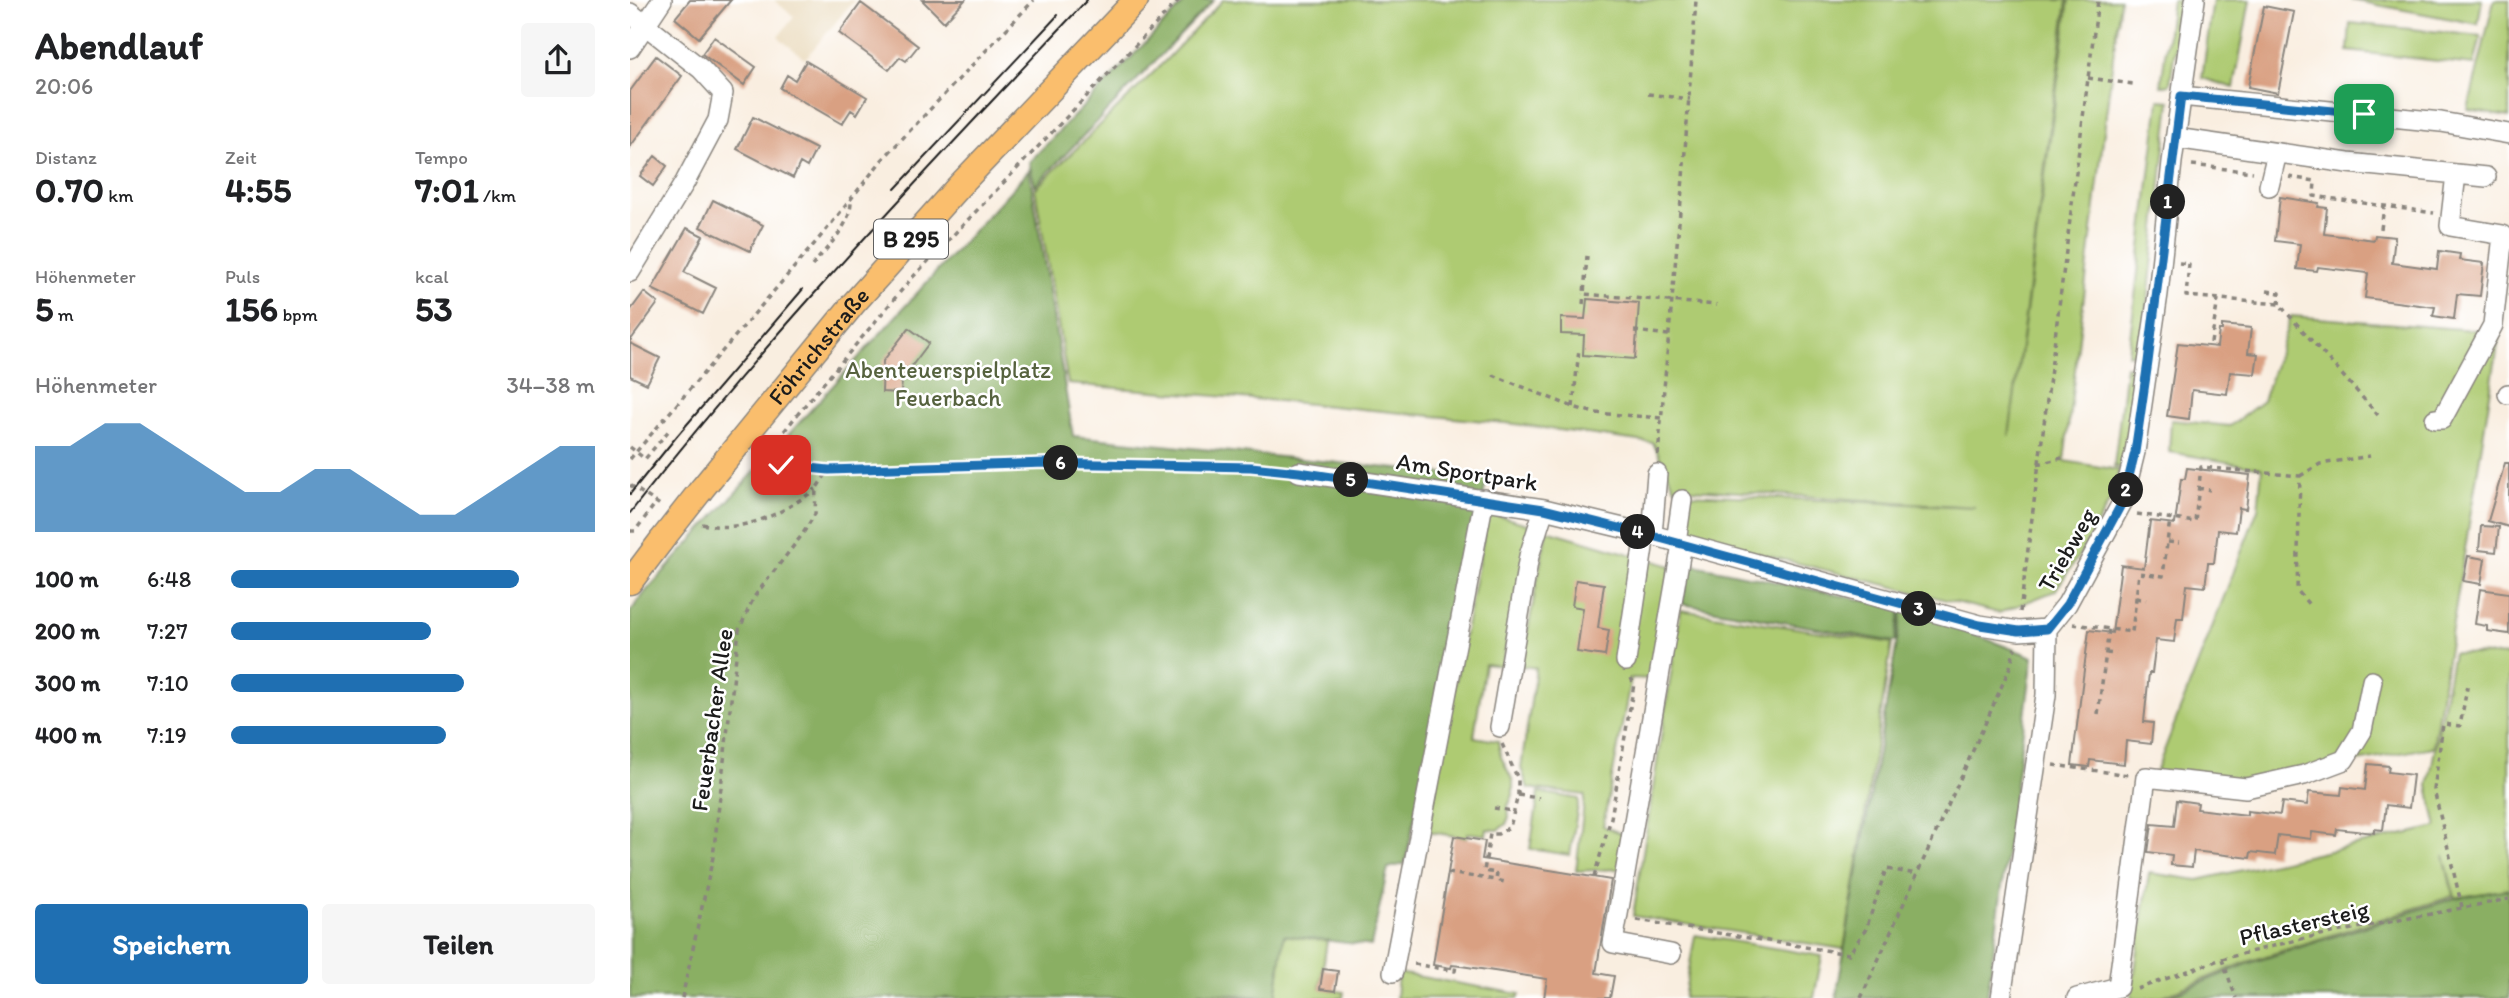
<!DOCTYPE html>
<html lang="de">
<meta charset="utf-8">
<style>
body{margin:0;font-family:Itim,sans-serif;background:#f6f6f6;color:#202124;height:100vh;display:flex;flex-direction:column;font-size:26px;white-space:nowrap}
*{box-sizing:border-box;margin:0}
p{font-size:23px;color:#757577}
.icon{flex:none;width:38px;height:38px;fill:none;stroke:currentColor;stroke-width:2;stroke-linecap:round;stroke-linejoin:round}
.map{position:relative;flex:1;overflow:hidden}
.sheet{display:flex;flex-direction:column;background:#fff;width:630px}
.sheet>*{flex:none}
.pin{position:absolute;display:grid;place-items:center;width:60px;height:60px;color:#fff;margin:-30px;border-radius:14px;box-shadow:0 4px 10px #0006}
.km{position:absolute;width:35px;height:35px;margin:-18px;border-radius:50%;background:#222;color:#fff;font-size:19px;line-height:35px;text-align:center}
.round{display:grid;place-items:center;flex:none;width:74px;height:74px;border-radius:7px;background:#f6f6f6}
.head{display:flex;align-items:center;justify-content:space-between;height:119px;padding:0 35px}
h1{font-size:38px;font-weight:700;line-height:52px}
.figures{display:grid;grid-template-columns:repeat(3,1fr);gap:10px;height:119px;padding:7px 35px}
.figures div{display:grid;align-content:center}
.figures b{font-size:35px;font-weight:700}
.figures small{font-size:19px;font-weight:400}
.figures p{font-size:19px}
.chart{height:196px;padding:14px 35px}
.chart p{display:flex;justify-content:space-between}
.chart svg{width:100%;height:126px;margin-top:7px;fill:#1f6fb2;opacity:.7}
.action{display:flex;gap:14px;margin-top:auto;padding:14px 35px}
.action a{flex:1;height:80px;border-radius:7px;background:#1f6fb2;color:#fff;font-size:28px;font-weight:700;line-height:80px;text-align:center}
.action a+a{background:#f6f6f6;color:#202124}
ul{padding:0 35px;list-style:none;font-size:23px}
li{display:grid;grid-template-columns:112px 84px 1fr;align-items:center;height:52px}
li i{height:18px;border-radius:9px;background:#1f6fb2}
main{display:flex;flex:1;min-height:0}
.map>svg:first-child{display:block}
</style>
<main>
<section class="sheet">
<div class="head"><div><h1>Abendlauf</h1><p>20:06</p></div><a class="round"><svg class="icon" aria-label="share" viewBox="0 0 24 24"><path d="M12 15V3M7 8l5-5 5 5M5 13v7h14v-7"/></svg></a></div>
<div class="figures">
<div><p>Distanz</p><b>0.70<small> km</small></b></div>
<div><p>Zeit</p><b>4:55</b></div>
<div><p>Tempo</p><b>7:01<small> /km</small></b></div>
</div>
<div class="figures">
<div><p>Höhenmeter</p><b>5<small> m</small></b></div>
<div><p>Puls</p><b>156<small> bpm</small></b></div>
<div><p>kcal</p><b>53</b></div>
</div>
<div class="chart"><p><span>Höhenmeter</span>34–38 m</p>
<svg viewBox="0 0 160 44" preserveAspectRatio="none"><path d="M0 44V14L10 14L20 6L30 6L40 14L50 22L60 30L70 30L80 22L90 22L100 30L110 38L120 38L130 30L140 22L150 14L160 14V44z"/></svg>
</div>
<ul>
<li><b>100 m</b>6:48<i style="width:79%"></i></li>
<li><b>200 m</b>7:27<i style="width:55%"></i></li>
<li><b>300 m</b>7:10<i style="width:64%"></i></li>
<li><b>400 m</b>7:19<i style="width:59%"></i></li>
</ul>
<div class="action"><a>Speichern</a><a>Teilen</a></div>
</section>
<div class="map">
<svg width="1879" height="998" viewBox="0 0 1879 998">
<rect width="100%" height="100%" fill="#fff"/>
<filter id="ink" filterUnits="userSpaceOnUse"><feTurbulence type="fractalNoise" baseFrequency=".0143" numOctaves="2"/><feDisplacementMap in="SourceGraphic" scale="14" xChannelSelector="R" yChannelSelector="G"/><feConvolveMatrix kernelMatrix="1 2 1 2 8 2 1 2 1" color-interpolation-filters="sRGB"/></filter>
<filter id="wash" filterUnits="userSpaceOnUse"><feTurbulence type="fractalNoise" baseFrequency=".00686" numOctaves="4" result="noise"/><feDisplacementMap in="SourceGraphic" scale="28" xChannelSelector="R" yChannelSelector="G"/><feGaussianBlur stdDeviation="1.57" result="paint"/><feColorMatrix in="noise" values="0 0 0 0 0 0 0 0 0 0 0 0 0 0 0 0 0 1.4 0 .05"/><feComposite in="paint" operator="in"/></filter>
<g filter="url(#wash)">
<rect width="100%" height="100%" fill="#f9eee0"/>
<path fill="#e9d9ba" d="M144,0H224L175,59L148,37L164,17Z"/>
<path fill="#aecb72" stroke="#657447" stroke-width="2" d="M593,0H1437L1379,436L1439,0H1490L1434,461L1489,470L1481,499L1454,548L1425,591L1369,613L1054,535L1059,494L1345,507L1045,488L1023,443L885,424L660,402L438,384L405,189L534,62Z
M1542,0H1552L1540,84L1531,86Z
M1583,0H1620L1604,88L1572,78Z
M1721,0H1852L1848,24Z
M1864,0H1879V117L1838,110Z
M1720,23L1851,36L1844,65L1718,51Z
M1529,100L1540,101L1512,355L1498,354Z
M1661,316L1870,332L1803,747L1615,782L1525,774L1628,509L1632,468L1539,452L1541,420L1600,426L1633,401Z
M1496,366L1510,369L1495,469L1484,466Z
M858,513L901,525L872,666L855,664L844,737L868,741L871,757L883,781V795L878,806L879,817L876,824L868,830L857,829L856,835L838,833L837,838L801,832L798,824Z
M917,530L1041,566L1022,679L1001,678L973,826L995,835L989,869L946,871L955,795L898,788L891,768L906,668L891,666Z
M1051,610L1262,643L1214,949L1003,916Z
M1823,653L1879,656V889L1825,898L1814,855L1823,896L1614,963L1528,998H1501L1519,873L1568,880L1807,827L1798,786Z
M909,792L949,799L940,855L900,849Z
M654,935L697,941L690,988L714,992L713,998H646Z
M1065,935L1192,956L1184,998H1054Z
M768,973L890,994L888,998H766Z
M569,992L627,998H568Z"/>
<path fill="#8aaf64" stroke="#536640" stroke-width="2" d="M557,0H584L405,186L399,162Z
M399,170L443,436L857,478L775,864L758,868L741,946L654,935L646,998L569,992L568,998H0V612L17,590Z
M1060,564L1271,608L1265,642L1052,604Z
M1273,607L1403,657L1357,998H1206Z
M1879,889V998H1534L1617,964L1825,898Z"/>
<g id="blocks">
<path fill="#d9a082" d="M60,0H101L69,38L45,18Z
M292,0H335L314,22Z
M231,3L288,46L276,61L270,57L259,70L209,33Z
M1634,6L1664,12L1648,93L1618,87Z
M84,37L126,67L114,85L72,54Z
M26,56L52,76L0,147V91Z
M176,61L237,97L227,114L221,110L212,124L150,88L157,75L165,80Z
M123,117L186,149L177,167L170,163L163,178L107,149Z
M25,156L37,166L23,186L10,176Z
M1650,197L1689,203L1688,207L1697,208L1694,234L1744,240L1745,235L1765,237L1762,263L1807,269L1809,251L1830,254L1829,260L1854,263L1850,296L1827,294L1824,319L1803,316L1805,307L1735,298L1738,273L1688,267L1687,271L1667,269L1670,244L1645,241Z
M83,200L133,225L120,251L70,227Z
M57,228L73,236L54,272L86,288L73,314L22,289Z
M14,292L28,303L0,341V311Z
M957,299L1009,303L1005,359L953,355L954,335L931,334V318L955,319Z
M1592,325L1621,328L1618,353L1628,354L1625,374L1600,372L1597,394L1562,390L1559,419L1537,416L1548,343L1587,347L1589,330H1592Z
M279,328L299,343L272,379L271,393L252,392L253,361Z
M0,343L30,358L17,384L0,376Z
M1875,463H1879V527L1858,521Z
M1557,468L1620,475L1616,509L1609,508L1606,532L1588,530L1584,563H1578L1575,587L1557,585L1553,618H1547L1544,642L1526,640L1522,673H1519L1514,722L1523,723L1521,744L1496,741L1494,764L1460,760L1459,767L1442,765L1459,630L1482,633L1491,565L1514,568L1520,521L1545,524L1551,479H1555Z
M1851,526L1869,527L1866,552L1849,550Z
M1838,556L1855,559L1851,584L1833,581Z
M946,580L974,584L968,628L979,630L975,656L947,652L953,608L942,606Z
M1850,589L1879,593V634L1857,631V626L1845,624Z
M1738,764L1759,766L1758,772L1783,775L1779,808L1756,805L1753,830L1744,829V833L1707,829L1706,835L1682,832L1681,839L1648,835L1645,855L1621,852L1620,858L1564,851L1562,867L1541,865L1542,855L1518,852L1522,824L1544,826L1547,800L1568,803L1567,809L1617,815V811L1650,815L1652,802L1677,805L1679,792L1711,795L1712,787L1735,790Z
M824,836L855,841L852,859L981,880L966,973L984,976L980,998H914L917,979L831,966L822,965L821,968L803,965Z
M693,969L708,971L705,991L690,989Z"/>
</g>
</g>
<g filter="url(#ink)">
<use href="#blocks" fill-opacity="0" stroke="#8a857e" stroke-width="2"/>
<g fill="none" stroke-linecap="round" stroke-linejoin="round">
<g stroke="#8a857e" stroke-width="22">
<path id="minor" d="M0,13L71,69L93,93L88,120L55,182L0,272
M0,48L32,0
M1551,96L1811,122L1879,134
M1545,138L1718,163L1856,177
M1639,186L1647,153
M1878,394H1879
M1805,419H1812L1863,325L1873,235L1820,226L1826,174
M669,472L914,509L1022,535L1350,625L1389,631L1417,629
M1022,535L1027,474
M1046,542L1052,500
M996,661L1015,534
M870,727L899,556L914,509
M1041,954L983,943L1052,544
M763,972L854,499
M1371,998L1416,695L1417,629L1437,604L1493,501L1505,452L1528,294L1542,162L1565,0
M1447,998L1488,987L1516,777L1616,788L1674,775L1714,760L1732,731L1742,681"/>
</g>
<g stroke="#8a857e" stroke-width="27">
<g id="major">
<path id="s1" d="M71,490L224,303L328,187L506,0"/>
<path d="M0,582L31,541"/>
</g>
</g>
<path stroke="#8a857e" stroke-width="3.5" stroke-dasharray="5 5" stroke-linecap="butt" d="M549,0L281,279L171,410L140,449L139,459L143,464L199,470L417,463L621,467L650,470
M1458,78L1503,84
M1018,94L1060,99
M1562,165L1623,172
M1659,177L1685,181L1684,196L1804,213
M1751,229L1754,207
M957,256L954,294L1087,305
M1549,263L1559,264L1556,296L1649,304L1748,415
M182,266C197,247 222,225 221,200
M1637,291L1650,293L1649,304
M953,304L954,294
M1004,331L1039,335
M1581,343L1588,299
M863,375L943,407L965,413L1031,418
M943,407L949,349
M0,447L15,459L40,429
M1028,455L1053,178L1066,0
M0,459L197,229L252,160L404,0
M1408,464L1436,457
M1670,476L1690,464L1740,456
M0,485L33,507
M1568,488L1580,490
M1507,514L1565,522L1571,467L1670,476L1667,590L1680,606
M72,524C114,534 153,513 186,489
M0,531H5L25,504
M1538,542L1549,543
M1506,598L1516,600
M1390,612L1468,0
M1443,624L1502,632L1509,573L1533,576L1540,519
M1476,653L1486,654
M1468,714L1479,629
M872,744L888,779V795L880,827L868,834H860L854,871L867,873L866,880L875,882
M1423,765L1499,775
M888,795L909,798
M864,808L882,811
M818,873L866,880
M964,877L981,818L1004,684L1001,678
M1832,907L1804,790L1813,724L1830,726L1837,688L1832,687
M1007,920L1219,954L1236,929L1256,869L1287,874
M1592,959L1606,998
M784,964L825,971L826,965
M1507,989L1592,959L1675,938L1879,899
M52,998L83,857L109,630L124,597L172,535L185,514L186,489L199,470
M1231,998L1359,715L1380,667L1385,648"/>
<use href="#minor" stroke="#fff" stroke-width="19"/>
<use href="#major" stroke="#fabe6d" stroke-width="24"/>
<path stroke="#1c1c1c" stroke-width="2" d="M265,189L428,15
M0,494L47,436L173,289
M0,513C141,332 300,167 457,0"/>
<g stroke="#8a857e" stroke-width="27" stroke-linecap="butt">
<path id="major-bridge" d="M31,541L71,490"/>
</g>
<use href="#major-bridge" stroke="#fabe6d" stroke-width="24"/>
</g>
</g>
<g fill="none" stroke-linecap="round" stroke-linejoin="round" filter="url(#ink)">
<g stroke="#fff" stroke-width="14">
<path id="route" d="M151,465L199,470L416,463L621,467L669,472L914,509L1022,536L1350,625L1389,631L1417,629L1437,604L1493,501L1505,452L1518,362L1551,96L1734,114"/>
</g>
<use href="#route" stroke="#1f6fb2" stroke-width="9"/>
</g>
<g text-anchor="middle" stroke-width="5" stroke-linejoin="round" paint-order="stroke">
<rect fill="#fff" stroke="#606060" stroke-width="2" x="244" y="219.5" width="74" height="39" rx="5"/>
<g font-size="23" font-weight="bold" fill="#1c1c1c">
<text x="281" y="247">B 295</text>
</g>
<g font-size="24" fill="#1c1c1c" stroke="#fff">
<text dy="8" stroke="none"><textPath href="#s1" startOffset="186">Föhrichstraße</textPath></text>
<text transform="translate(837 472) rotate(9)" y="8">Am Sportpark</text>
<text transform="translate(1437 550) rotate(-60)" y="8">Triebweg</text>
<text transform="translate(82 720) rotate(-82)" y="8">Feuerbacher Allee</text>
<text transform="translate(1674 923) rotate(-13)" y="8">Pflastersteig</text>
</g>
<g font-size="24" fill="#56623e" stroke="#fff">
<text x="318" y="378">Abenteuerspielplatz<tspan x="318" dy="28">Feuerbach</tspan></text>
</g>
</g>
</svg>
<div class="pin" style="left:1734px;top:114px;background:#1e9e55"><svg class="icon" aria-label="arrive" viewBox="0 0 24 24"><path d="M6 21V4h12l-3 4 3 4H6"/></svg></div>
<div class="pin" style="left:151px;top:465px;background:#d93025"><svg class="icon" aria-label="check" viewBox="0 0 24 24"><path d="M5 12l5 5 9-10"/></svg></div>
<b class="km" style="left:1538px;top:202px">1</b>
<b class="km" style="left:1496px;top:490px">2</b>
<b class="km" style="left:1289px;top:609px">3</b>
<b class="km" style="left:1008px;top:532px">4</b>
<b class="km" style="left:721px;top:480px">5</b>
<b class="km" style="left:431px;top:463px">6</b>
</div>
</main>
